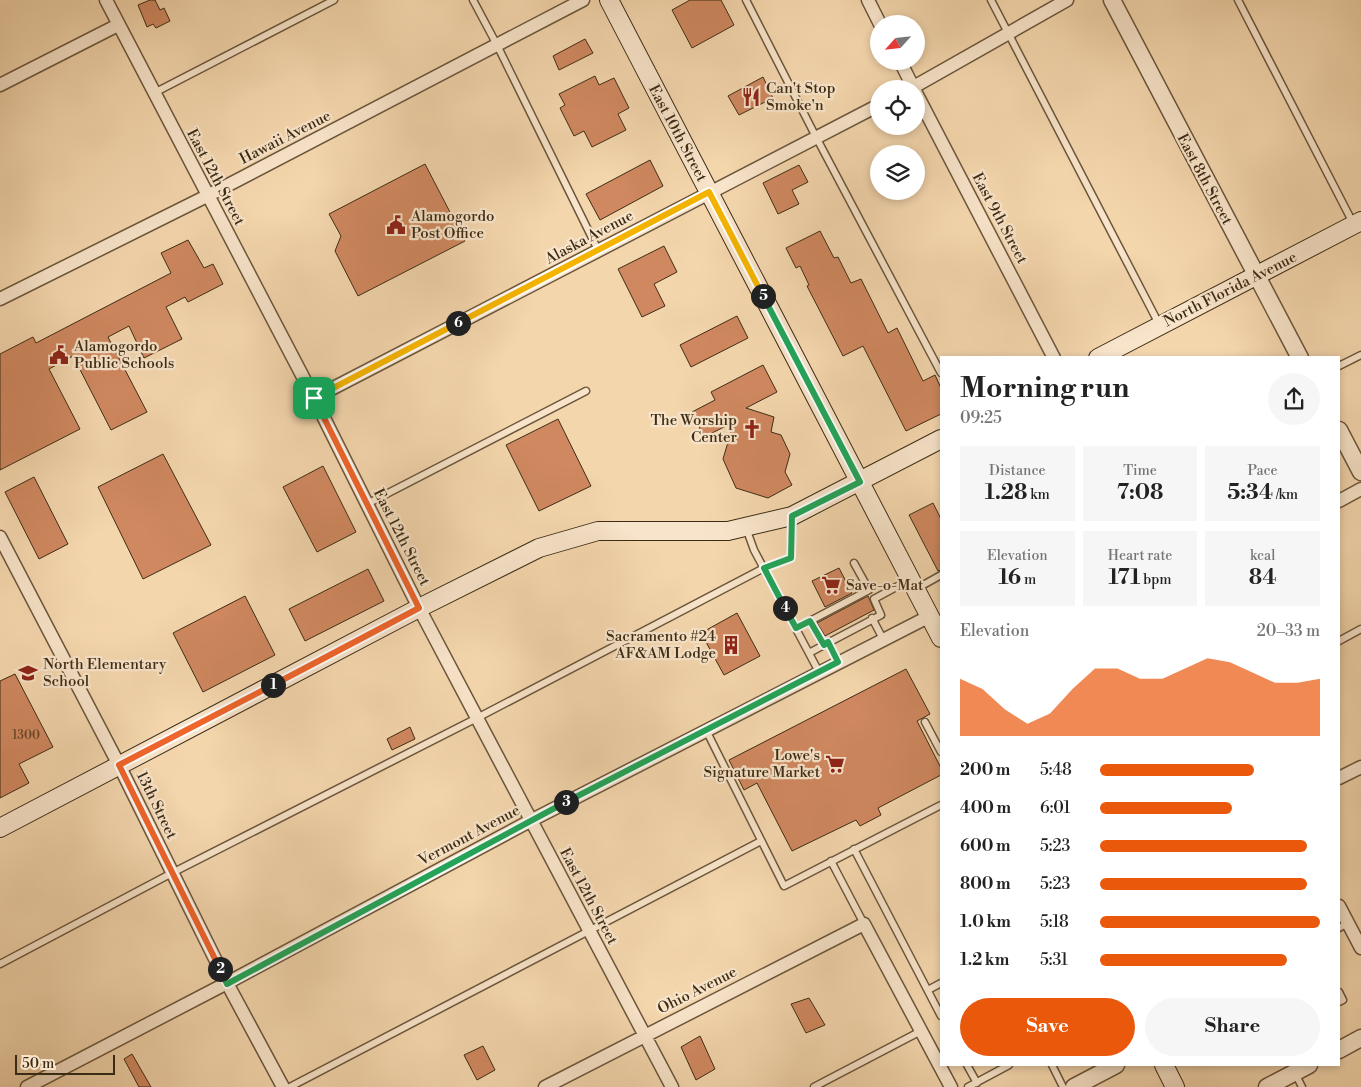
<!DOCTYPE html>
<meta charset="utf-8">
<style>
body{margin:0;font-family:"Libre Bodoni",serif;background:#f6f6f6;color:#222;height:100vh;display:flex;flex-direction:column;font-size:19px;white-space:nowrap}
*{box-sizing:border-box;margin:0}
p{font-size:16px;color:#767676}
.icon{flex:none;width:28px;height:28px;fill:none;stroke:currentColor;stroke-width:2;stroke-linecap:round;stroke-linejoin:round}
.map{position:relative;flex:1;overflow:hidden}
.sheet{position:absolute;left:940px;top:356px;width:400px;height:710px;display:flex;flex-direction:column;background:#fff;border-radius:0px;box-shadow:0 2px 8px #0003}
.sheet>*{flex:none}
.needle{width:32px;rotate:243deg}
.controls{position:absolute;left:870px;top:15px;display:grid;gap:10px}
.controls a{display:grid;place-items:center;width:55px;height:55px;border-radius:50%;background:#fff;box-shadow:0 2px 8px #0003;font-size:25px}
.scale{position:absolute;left:15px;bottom:12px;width:100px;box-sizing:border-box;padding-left:5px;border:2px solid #3d2c15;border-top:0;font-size:14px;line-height:18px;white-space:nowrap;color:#3d2c15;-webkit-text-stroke:4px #f8e4ca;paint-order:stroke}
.pin{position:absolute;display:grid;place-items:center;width:42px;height:42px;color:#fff;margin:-21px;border-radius:10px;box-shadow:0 2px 8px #0006}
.km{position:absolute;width:25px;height:25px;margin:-12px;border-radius:50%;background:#222;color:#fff;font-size:14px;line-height:25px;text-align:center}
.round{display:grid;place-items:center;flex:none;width:52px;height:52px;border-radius:26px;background:#f6f6f6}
.head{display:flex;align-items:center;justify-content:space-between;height:85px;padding:0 20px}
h1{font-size:28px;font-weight:800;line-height:38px}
.figures{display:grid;grid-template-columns:repeat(3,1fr);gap:8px;height:85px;padding:5px 20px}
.figures div{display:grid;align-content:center;border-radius:0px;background:#f6f6f6;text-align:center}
.figures b{font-size:21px;font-weight:800}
.figures small{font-size:14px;font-weight:400}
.figures p{font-size:14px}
.chart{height:140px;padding:10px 20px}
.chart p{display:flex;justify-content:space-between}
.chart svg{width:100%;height:90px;margin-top:5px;fill:#ea580c;opacity:.7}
.cta{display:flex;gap:10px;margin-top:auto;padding:10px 20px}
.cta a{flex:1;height:58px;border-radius:30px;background:#ea580c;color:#fff;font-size:20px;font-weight:800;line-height:58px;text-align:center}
.cta a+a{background:#f6f6f6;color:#222}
ul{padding:0 20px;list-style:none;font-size:16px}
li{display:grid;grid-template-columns:80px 60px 1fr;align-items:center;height:38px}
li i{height:12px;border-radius:6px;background:#ea580c}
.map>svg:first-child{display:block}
</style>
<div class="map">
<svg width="1361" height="1087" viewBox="0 0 1361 1087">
<rect width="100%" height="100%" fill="#f4d6ad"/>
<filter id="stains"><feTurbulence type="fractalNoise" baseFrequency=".004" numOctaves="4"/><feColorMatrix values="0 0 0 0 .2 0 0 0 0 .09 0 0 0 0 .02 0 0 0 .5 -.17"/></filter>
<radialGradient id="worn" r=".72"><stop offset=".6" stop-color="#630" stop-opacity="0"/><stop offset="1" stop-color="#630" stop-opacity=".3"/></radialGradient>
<path fill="#d08860" stroke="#3d2c15" d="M150,0H155L160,10L164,8L170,21L156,28L153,24L147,27L138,5Z
M690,0H721L734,25L692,48L672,10Z
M585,39L593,53L559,70L553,56Z
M595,76L599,85L614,78L629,108L618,114L626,130L592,147L584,131L574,136L560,108L565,105L559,94Z
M763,77L773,98L739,115L728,96Z
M650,160L663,186L600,220L586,194Z
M425,164L465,241L358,296L335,251L341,236L329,214Z
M799,165L808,182L792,190L799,204L778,214L763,183Z
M820,231L834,258L838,257L851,283L861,279L888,333L897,328L923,381L935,375L941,388V414L906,431L863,346L843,356L807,286L809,285L800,266L796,268L786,248Z
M188,240L204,268L213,264L223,284L188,302L185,297L166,307L182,339L144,358L129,326L108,337L147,412L111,430L73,356L49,369L80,429L0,470V354L33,337L36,343L171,273L161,253Z
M664,246L677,272L654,284L665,306L642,317L618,269Z
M737,316L748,338L691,367L680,345Z
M763,365L777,392L746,408L774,417L771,432L781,435L790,454L785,472L792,485L768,498L736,488L723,459L734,422L704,437L692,412L715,400L711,392Z
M558,419L591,486L539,511L506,445Z
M163,454L211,545L143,579L98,487Z
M323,466L356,532L317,552L283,487Z
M34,477L68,544L39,559L5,492Z
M933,503L941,519V570L938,571L909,515Z
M839,568L852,593L825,607L812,581Z
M368,569L384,601L305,641L289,609Z
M245,596L275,655L203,692L173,633Z
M868,596L874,610L825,636L817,623Z
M737,613L760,656L724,675L701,633Z
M906,669L930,714L917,721L941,768V775L878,808L881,815L860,826L856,820L792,851L757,783L744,790L729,760Z
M15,674L53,747L19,764L29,783L0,798V681Z
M410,727L415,739L392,750L387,739Z
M809,998L825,1025L806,1033L791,1004Z
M700,1036L715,1069L696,1080L681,1047Z
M483,1046L495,1070L477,1080L464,1055Z
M132,1054L151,1087H139L124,1059Z"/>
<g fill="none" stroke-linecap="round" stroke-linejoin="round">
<g stroke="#6b563b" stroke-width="9">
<path id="service" d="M473,0L497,45L598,250
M746,0L816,137L941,373
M991,0L1159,324
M1238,0L1353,223
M154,93L334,0
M1339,366L1361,355
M367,504L586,391
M746,528L754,550L819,672
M854,563L869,590L810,621L824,645L881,615L874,599L909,580
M916,589L941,575
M872,618L883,639
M796,628L810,621
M1339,641L1361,629
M828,642L838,662
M809,653L824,645
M925,722L941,752
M706,730L784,886L941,805
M854,849L941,1016
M831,861L864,924
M1339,928L1348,923
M0,964L172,873L477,718L764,568L791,558L792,518
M928,990L941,983
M1339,992L1343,1000L1339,1002
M967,1065L977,1083
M1052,1065L1063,1087
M1295,1073L1302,1087
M290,1087L761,841
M814,1087L921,1031
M968,1087L1009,1065"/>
</g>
<g stroke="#6b563b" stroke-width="15">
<path id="minor" d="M106,0L314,398L419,608L477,718L672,1087
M868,0L880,24
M900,61L914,89
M0,85L118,25
M910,89L1067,0
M916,93L1054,358
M0,299L207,196L583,0
M314,398L879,105
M1339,501L1361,489
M0,537L119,765L227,983L283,1087
M1339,778L1361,767
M1339,906L1361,948
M27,1087L227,983L530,821L930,616
M545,1087L864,924L951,1087"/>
</g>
<g stroke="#6b563b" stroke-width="19">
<path id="tertiary" d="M1112,0L1300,358
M1339,430L1361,472
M1339,1050L1361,1038
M1074,1087L1116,1065
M1267,1087L1309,1065"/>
</g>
<g stroke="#3d2c15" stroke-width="20">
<path id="secondary" d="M609,0L941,638
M1098,358L1361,221
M0,828L419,608L539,548L598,531H728L792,516L941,439
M1164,1065L1175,1087"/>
</g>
<use href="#service" stroke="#f8e4ca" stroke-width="6"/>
<use href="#minor" stroke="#f8e4ca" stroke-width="12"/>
<use href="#tertiary" stroke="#f8e4ca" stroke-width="16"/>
<use href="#secondary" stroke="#f8e4ca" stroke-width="18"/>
</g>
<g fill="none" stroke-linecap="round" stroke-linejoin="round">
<g stroke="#fff" stroke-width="10">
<path id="split-1" d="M273,685L419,608L314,398"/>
</g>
<g stroke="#fff" stroke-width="10">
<path id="split-2" d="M220,969L119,765L273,685"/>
</g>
<g stroke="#fff" stroke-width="10">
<path id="split-3" d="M220,969L227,984L566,802"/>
</g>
<g stroke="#fff" stroke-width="10">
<path id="split-4" d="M566,802L838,662L828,642L824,645L810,621L796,628L785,608"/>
</g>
<g stroke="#fff" stroke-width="10">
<path id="split-5" d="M763,296L860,482L792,516L791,558L764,568L785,608"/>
</g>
<g stroke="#fff" stroke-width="10">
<path id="split-6" d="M458,323L709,192L763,296"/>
</g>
<g stroke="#fff" stroke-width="10">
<path id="split-7" d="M314,398L458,323"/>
</g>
<use href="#split-1" stroke="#f0652b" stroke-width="6"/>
<use href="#split-2" stroke="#f0652b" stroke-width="6"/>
<use href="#split-3" stroke="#22a559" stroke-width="6"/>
<use href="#split-4" stroke="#22a559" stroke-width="6"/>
<use href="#split-5" stroke="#22a559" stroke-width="6"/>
<use href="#split-6" stroke="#f5b400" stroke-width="6"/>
<use href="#split-7" stroke="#f5b400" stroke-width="6"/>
</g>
<defs>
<g id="restaurant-bare" transform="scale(1.5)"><path d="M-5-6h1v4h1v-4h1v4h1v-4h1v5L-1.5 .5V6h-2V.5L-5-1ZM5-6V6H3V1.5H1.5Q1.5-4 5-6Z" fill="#8f2418" stroke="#f8e4ca" stroke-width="2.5" paint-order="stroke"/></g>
<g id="civic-bare" transform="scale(1.5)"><path d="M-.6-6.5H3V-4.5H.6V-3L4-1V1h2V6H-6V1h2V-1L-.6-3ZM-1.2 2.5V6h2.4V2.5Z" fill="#8f2418" stroke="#f8e4ca" stroke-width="2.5" paint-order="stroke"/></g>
<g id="church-bare" transform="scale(1.5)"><path d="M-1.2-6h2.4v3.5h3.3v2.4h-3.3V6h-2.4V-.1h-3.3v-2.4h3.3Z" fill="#8f2418" stroke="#f8e4ca" stroke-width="2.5" paint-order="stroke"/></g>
<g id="supermarket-bare" transform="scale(1.5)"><path d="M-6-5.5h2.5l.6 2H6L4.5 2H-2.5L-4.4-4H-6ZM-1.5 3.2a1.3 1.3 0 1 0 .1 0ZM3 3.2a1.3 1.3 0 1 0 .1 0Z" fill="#8f2418" stroke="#f8e4ca" stroke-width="2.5" paint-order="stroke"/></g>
<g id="building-bare" transform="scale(1.5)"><path d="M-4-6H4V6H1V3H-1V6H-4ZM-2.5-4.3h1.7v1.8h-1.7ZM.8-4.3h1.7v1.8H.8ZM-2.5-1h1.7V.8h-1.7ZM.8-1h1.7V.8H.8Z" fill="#8f2418" stroke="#f8e4ca" stroke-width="2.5" paint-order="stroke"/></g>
<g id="school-bare" transform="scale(1.5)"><path d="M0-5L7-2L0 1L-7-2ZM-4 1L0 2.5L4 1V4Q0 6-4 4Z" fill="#8f2418" stroke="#f8e4ca" stroke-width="2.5" paint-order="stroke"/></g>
</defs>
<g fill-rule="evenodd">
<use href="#restaurant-bare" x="751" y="97"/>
<use href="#civic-bare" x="396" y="225"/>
<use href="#civic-bare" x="59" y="355"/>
<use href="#church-bare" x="752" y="429"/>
<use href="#supermarket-bare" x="831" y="585"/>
<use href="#building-bare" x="731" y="645"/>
<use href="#school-bare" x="28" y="673"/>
<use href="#supermarket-bare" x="835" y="764"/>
</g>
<g text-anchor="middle" stroke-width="4.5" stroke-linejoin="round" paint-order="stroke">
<g font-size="12" fill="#624328">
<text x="26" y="739">1300</text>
</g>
<g font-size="15" fill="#3d2c15" stroke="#f8e4ca" text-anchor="start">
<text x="766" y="93">Can't Stop<tspan x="766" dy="17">Smoke'n</tspan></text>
<text x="411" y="221">Alamogordo<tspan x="411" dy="17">Post Office</tspan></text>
<text x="74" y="351">Alamogordo<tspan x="74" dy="17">Public Schools</tspan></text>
<text x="737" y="425" text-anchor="end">The Worship<tspan x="737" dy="17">Center</tspan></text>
<text x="846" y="590">Save-o-Mat</text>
<text x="716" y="641" text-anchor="end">Sacramento #24<tspan x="716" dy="17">AF&amp;AM Lodge</tspan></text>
<text x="43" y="669">North Elementary<tspan x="43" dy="17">School</tspan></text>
<text x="820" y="760" text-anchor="end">Lowe's<tspan x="820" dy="17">Signature Market</tspan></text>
</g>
<g font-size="15" fill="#3d2c15" stroke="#f8e4ca">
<text transform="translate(678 133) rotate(62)" y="5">East 10th Street</text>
<text transform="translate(285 137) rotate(-27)" y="5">Hawaii Avenue</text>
<text transform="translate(216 177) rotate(62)" y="5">East 12th Street</text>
<text transform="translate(1205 179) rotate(62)" y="5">East 8th Street</text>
<text transform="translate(1000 218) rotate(62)" y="5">East 9th Street</text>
<text transform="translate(589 237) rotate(-28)" y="5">Alaska Avenue</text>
<text transform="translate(1230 289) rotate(-27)" y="5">North Florida Avenue</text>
<text transform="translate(402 537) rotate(63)" y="5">East 12th Street</text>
<text transform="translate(157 805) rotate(64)" y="5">13th Street</text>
<text transform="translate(469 835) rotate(-28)" y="5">Vermont Avenue</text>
<text transform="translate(589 896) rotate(62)" y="5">East 12th Street</text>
<text transform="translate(697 990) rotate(-27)" y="5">Ohio Avenue</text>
</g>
</g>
<rect width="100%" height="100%" filter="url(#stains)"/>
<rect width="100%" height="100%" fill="url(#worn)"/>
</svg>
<div class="controls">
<a><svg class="needle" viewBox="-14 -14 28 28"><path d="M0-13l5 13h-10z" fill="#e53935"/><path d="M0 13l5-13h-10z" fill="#767676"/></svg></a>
<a><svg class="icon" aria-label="locate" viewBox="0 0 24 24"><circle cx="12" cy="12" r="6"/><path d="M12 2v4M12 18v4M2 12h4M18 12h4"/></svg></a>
<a><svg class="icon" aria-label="layers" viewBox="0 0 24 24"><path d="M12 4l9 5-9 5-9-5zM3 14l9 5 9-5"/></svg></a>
</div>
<div class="scale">50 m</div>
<div class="pin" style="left:314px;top:398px;background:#1e9e55"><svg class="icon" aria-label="arrive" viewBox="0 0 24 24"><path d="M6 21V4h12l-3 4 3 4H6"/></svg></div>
<b class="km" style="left:273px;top:685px">1</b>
<b class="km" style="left:220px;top:969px">2</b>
<b class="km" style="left:566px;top:802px">3</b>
<b class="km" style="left:785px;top:608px">4</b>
<b class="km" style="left:763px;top:296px">5</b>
<b class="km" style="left:458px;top:323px">6</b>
<section class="sheet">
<div class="head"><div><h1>Morning run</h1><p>09:25</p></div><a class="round"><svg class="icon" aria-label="share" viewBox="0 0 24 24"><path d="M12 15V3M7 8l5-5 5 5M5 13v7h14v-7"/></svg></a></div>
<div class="figures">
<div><p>Distance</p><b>1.28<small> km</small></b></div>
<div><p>Time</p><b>7:08</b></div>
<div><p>Pace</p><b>5:34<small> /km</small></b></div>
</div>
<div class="figures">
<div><p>Elevation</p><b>16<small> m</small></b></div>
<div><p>Heart rate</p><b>171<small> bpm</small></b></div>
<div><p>kcal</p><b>84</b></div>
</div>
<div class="chart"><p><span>Elevation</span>20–33 m</p>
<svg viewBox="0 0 160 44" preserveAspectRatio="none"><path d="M0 44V16L10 21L20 31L30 38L40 33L50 21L60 11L70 11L80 16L90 16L100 11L110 6L120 8L130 13L140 18L150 18L160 16V44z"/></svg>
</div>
<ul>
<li><b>200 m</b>5:48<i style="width:70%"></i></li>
<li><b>400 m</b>6:01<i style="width:60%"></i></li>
<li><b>600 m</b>5:23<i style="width:94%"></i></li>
<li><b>800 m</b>5:23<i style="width:94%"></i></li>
<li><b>1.0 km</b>5:18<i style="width:100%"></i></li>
<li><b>1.2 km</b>5:31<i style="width:85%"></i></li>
</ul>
<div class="cta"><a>Save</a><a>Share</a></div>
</section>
</div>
